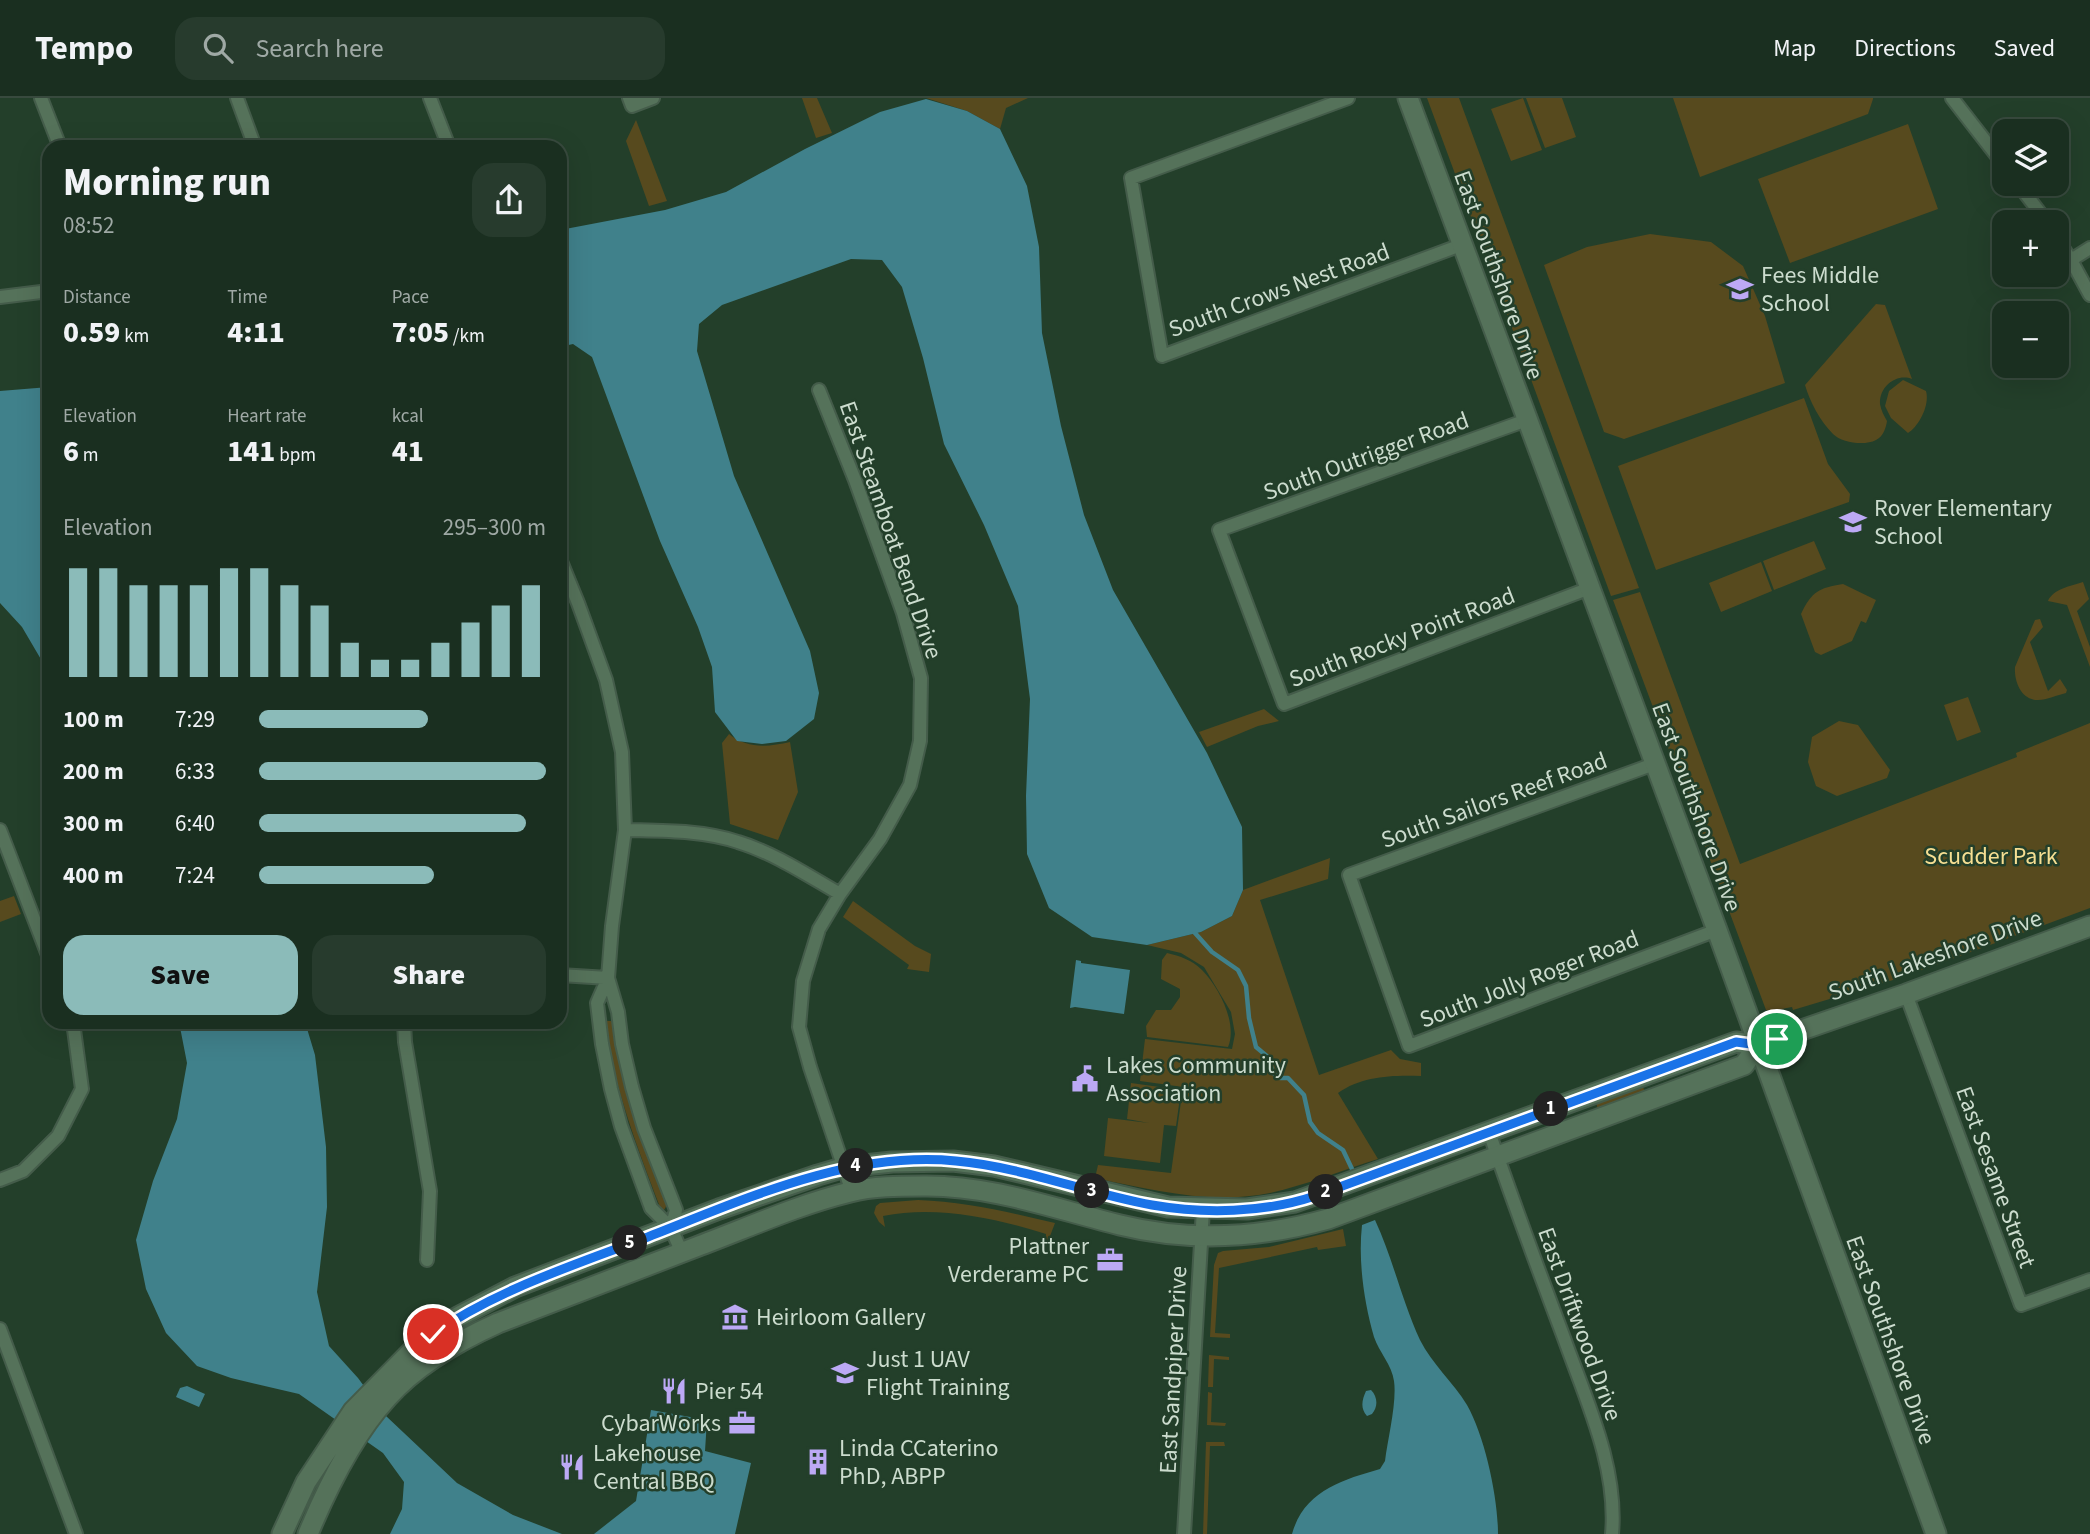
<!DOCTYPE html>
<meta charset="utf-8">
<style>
body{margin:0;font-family:"Source Sans 3",sans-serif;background:#273b2d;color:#f1f3f6;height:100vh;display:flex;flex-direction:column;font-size:26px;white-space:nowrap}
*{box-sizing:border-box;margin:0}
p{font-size:23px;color:#9fa9a5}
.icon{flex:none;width:38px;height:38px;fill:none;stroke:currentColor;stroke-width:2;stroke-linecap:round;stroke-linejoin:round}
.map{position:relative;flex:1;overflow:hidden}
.details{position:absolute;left:42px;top:42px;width:525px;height:889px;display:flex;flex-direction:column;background:#1a2f20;border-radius:21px;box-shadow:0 7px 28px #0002,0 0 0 2px #384a3e}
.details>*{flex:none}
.controls{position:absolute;left:1992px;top:21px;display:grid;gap:14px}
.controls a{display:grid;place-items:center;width:77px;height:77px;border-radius:14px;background:#1a2f20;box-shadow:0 7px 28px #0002,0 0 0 2px #384a3e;font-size:35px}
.pin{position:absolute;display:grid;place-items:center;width:60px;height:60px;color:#fff;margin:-30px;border:4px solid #fff;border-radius:50%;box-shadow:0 2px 7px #0007}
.km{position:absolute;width:35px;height:35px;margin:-18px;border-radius:50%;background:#222;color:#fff;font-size:19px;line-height:35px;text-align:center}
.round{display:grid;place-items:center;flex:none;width:74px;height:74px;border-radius:21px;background:#273b2d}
.head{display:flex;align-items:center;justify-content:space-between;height:119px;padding:0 21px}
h1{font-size:38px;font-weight:800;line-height:52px}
.metrics{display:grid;grid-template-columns:repeat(3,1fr);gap:10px;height:119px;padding:7px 21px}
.metrics div{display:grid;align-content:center}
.metrics b{font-size:30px;font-weight:800}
.metrics small{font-size:19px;font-weight:400}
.metrics p{font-size:19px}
.chart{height:196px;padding:14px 21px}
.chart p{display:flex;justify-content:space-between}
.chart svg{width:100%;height:126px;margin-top:7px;stroke:#8bbbb9;stroke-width:6}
.cta{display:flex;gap:14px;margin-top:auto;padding:14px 21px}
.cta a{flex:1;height:80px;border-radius:21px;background:#8bbbb9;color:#111;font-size:28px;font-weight:800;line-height:80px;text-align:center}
.cta a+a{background:#273b2d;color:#f1f3f6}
ul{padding:0 21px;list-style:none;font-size:23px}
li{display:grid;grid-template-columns:112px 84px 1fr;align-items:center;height:52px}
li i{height:18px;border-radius:9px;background:#8bbbb9}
header{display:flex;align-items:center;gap:42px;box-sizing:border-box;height:98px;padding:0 35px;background:#1a2f20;border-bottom:2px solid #384a3e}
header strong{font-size:33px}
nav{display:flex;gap:38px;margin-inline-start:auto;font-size:24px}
.search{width:490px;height:63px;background:#273b2d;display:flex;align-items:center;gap:18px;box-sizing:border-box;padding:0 24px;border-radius:21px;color:#9fa9a5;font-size:26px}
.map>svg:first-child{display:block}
</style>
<header>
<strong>Tempo</strong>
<div class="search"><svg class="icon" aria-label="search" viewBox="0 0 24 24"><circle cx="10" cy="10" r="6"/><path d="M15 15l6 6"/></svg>Search here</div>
<nav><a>Map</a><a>Directions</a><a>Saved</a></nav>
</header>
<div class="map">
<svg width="2090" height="1436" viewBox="0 0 2090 1436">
<rect width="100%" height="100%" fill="#233f2a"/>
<path fill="#574a1e" d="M802,0H817L832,35L816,40Z
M926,0H1028L1006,10L1000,31L967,13Z
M1427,0H1459L1639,490L1611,498Z
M1523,0L1542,52L1511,63L1491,11Z
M1526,0H1562L1576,39L1545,50Z
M1673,0H1873V1L1868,16L1700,79Z
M636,22L667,103L649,108L626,43Z
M1908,26L1938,111L1790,165L1758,81Z
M1650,136L1711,144L1743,168L1765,218L1785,285L1624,341L1604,334L1544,167L1587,149Z
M1876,206L1885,207L1912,281C1897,275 1879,288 1880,306C1881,312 1884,318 1887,323C1886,330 1883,339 1876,342C1865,348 1842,345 1833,336C1820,323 1810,304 1805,287Z
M1903,282L1926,293C1930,307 1919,328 1908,335L1891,320L1885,308L1889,293Z
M1804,300L1828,366L1850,396L1849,404L1656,472L1618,368Z
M1814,443L1826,471L1774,492L1763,463Z
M1761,464L1772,493L1721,514L1709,485Z
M2083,484L2089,501L2077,513L2090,549V569L2067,507L2048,503C2053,491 2071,488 2083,484Z
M1843,486L1876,502L1866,525L1861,523L1852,543L1821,557L1815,554L1801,516C1812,493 1819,490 1843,486Z
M1640,494L1740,766L2017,659L2016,655L2090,625V810L1903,879L1793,912L1792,909L1772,913L1766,912L1613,502Z
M2040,521L2043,529L2030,544L2048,593L2060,581L2067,592L2066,595C2057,597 2047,602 2038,602C2021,602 2014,583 2015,569L2035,522Z
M1968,599L1981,634L1957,643L1944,607Z
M1264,611L1279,623L1258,628L1207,649L1199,634Z
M1839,623L1858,627L1890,672L1887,680L1837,698L1816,688L1808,664L1812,639Z
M729,636C747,651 768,649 790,644L798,694L778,742L730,726L722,645Z
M1330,760L1328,781L1260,802L1319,977L1391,952L1400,961L1421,965V978C1392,977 1362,978 1338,995L1378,1061C1343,1072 1306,1087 1270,1095C1212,1107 1152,1092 1095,1080L1098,1067L1171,1075L1183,989L1140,983L1145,941L1232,951L1235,936L1231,914L1204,869L1181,855L1147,847L1201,834L1232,818L1243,792Z
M14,798L21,816L0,824V803Z
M853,803L915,848L931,856L929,874L907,871L909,867L843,819Z
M1167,855C1180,858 1192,862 1202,872C1219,889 1238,926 1228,949L1147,939L1146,928L1156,912H1171L1180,899V891L1161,881L1162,862Z
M607,923H611L613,926C622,992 643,1045 667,1107L664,1112L660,1109C637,1049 615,991 605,927Z
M1131,985L1181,992L1176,1028L1164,1027L1160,1065L1104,1058L1108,1020L1149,1025L1127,1021Z
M1641,986L1645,993L1639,997L1598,1013L1596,1004Z
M918,1102C966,1104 1009,1114 1055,1125L1047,1146H1045L1046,1136C995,1120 936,1107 883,1118L885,1129L879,1124L874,1115L876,1108L880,1105Z
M1343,1131L1346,1148L1318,1152L1317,1149L1219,1170L1215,1235L1230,1236V1240L1210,1239L1214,1167L1218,1155L1223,1153L1269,1149Z
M1209,1257L1229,1259V1262L1214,1261L1213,1289H1208Z
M1208,1294L1212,1295L1211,1324L1226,1325L1225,1328L1207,1327Z
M1206,1344H1224L1225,1348H1210L1207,1436H1203Z"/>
<path fill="#40818b" d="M926,1L967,13L1000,31L1027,88L1039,149L1042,235L1061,328L1084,417L1113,492L1207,655L1242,729L1243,792L1232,818L1201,834L1147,847L1092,839L1049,810L1027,756L1026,698L1030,601L1018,508L984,427L944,346L923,260L902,189L882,162L851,161L722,207L699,226L697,253L734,378L810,553L819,595L814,621L786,643L762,646L737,643L715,614L712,569L698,529L660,443L592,259L573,246L560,249V132L665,112L726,94L805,51L880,14Z
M49,289V575L22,529L0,505V293Z
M1076,862L1081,863V865L1130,872L1124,916L1075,909L1070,910Z
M179,924H305L315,957L326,1049L327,1109L317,1194L329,1248L358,1280L386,1318L457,1385L513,1417L562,1436H390L402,1411L404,1384L383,1355L299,1296L231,1280L197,1268L166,1235L146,1191L136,1142L153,1083L177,1021L187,965Z
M1375,1122C1393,1161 1402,1203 1420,1242C1432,1266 1453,1284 1467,1307C1485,1339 1498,1399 1498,1436H1292C1304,1393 1342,1382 1380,1371L1385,1363C1388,1340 1397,1304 1394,1283C1392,1267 1379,1254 1374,1239C1364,1204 1358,1163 1362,1127Z
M187,1288L205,1296L199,1309L176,1299L180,1290Z
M1371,1292C1378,1299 1378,1309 1372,1316L1367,1318C1360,1310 1362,1302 1366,1293Z
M651,1312L707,1322L705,1353L751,1365L735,1436H594L636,1403Z"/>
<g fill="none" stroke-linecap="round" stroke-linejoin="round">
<path stroke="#40818b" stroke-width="4.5" d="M1195,835L1212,854L1238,872L1246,888L1249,920L1256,949L1268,959L1273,975L1280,980H1288L1304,997L1310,1024L1318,1035L1343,1052L1352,1071"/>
<g stroke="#445c4a" stroke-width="16">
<path id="street" d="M41,0L60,49
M237,0L255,49
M430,0L449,49
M629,0L632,8L653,0
M1348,0L1131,80L1162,258L1461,147
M1952,0L2004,67
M2018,86L2047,124
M2056,139L2071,162L2090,197
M2071,162L2090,150
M0,199L49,193
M819,292L855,382L903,515L921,580L920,643L910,687L880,741L840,796L819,831L803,883L799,929L810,969L852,1094
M1527,322L1219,432L1284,606L1590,490
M560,461L578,505L606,582L622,654L625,732L612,828L608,880L618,914L622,946L632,989L644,1030L676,1112L671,1130
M1654,666L1349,777L1409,948L1717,832
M0,732L49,860
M625,732C662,733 702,732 738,744C774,755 807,777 840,796
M560,877L608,880
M608,880L597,905L602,946L611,991L621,1028L651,1110L671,1130L682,1155
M1906,896L2021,1207L2090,1182
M404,924L405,944L430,1093L427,1162
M1489,1034C1513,1103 1538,1171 1564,1240C1586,1302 1618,1369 1612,1436
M0,1082L23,1073L58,1038L82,991L73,924
M0,1231L76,1436
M1184,1436L1203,1111"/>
</g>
<g stroke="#445c4a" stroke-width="23">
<path id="secondary" d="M1408,0L1717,832L1936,1436
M282,1436L306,1384L353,1313L417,1248L456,1220L515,1189L719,1111L818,1077L845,1069L892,1064L953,1063L994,1068L1168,1109L1247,1111L1295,1104L1736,944L1758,947L1906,896L2090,828
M308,1436C327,1390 353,1337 387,1300C416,1267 458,1243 498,1225C564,1199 630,1174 696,1149C747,1130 797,1107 850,1094C873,1088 900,1088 923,1088C991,1087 1055,1111 1120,1127C1189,1144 1260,1140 1328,1121L1744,967L1758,947"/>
</g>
<use href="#street" stroke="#55725a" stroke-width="12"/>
<use href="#secondary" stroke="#55725a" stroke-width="19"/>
</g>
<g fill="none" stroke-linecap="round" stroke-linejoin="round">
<g stroke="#fff" stroke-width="14">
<path id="route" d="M433,1236C497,1192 569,1169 640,1142C739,1104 847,1052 956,1063C1023,1069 1086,1095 1152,1107C1204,1116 1264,1115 1315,1098L1736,944L1758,947L1777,941"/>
</g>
<use href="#route" stroke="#1a73e8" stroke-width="9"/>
</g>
<defs>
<g id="school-bare" transform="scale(2.1)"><path d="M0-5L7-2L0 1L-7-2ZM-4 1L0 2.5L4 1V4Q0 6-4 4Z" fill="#bca9f5" stroke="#233f2a" stroke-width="2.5" paint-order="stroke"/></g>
<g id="civic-bare" transform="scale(2.1)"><path d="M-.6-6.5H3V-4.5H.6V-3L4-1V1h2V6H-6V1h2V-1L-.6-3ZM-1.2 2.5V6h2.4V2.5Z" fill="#bca9f5" stroke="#233f2a" stroke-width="2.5" paint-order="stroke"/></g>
<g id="office-bare" transform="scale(2.1)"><path d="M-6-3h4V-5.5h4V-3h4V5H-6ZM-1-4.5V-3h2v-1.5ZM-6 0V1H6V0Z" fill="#bca9f5" stroke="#233f2a" stroke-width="2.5" paint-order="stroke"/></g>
<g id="museum-bare" transform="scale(2.1)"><path d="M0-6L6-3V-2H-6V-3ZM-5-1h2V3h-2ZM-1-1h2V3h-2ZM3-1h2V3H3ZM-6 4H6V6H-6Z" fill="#bca9f5" stroke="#233f2a" stroke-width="2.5" paint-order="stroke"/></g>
<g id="restaurant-bare" transform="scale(2.1)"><path d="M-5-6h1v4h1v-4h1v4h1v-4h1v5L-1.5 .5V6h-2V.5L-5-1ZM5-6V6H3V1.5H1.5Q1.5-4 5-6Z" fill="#bca9f5" stroke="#233f2a" stroke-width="2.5" paint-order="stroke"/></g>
<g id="building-bare" transform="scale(2.1)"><path d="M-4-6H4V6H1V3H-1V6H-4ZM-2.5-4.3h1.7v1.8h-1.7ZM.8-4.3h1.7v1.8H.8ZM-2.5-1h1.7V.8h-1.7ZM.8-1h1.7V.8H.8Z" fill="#bca9f5" stroke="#233f2a" stroke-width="2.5" paint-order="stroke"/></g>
</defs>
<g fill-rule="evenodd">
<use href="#school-bare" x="1740" y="191"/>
<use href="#school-bare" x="1853" y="424"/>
<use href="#civic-bare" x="1085" y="981"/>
<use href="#office-bare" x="1110" y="1162"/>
<use href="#museum-bare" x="735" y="1219"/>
<use href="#school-bare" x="845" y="1275"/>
<use href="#restaurant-bare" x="674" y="1293"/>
<use href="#office-bare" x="742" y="1325"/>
<use href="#building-bare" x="818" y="1364"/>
<use href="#restaurant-bare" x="572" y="1369"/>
</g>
<g text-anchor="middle" stroke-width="5" stroke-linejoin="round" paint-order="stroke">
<g font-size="24" fill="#ccdcce" stroke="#233f2a">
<text transform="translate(1499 177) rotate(70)" y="8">East Southshore Drive</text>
<text transform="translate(1279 192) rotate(-20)" y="8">South Crows Nest Road</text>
<text transform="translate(1366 358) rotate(-20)" y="8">South Outrigger Road</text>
<text transform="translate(891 432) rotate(71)" y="8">East Steamboat Bend Drive</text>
<text transform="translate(1402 539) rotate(-21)" y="8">South Rocky Point Road</text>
<text transform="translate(1494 702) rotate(-20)" y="8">South Sailors Reef Road</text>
<text transform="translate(1697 709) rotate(70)" y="8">East Southshore Drive</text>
<text transform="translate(1935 857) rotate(-20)" y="8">South Lakeshore Drive</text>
<text transform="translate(1529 881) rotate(-21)" y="8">South Jolly Roger Road</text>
<text transform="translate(1996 1079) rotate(70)" y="8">East Sesame Street</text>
<text transform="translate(1580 1226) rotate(70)" y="8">East Driftwood Drive</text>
<text transform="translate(1891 1242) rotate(70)" y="8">East Southshore Drive</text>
<text transform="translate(1173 1272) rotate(-87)" y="8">East Sandpiper Drive</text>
</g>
<g font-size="24" fill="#ccdcce" stroke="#233f2a" text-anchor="start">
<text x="1761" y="185">Fees Middle<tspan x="1761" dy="28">School</tspan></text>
<text x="1874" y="418">Rover Elementary<tspan x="1874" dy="28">School</tspan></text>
<text x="1106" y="975">Lakes Community<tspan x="1106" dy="28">Association</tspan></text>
<text x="1089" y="1156" text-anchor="end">Plattner<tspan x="1089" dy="28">Verderame PC</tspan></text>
<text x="756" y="1227">Heirloom Gallery</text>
<text x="866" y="1269">Just 1 UAV<tspan x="866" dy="28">Flight Training</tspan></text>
<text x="695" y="1301">Pier 54</text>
<text x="721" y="1333" text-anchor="end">CybarWorks</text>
<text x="839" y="1358">Linda CCaterino<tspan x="839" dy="28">PhD, ABPP</tspan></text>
<text x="593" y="1363">Lakehouse<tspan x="593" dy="28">Central BBQ</tspan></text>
</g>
<g font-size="24" fill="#f5de92" stroke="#233f2a">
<text x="1991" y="766">Scudder Park</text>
</g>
</g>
</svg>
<div class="controls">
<a><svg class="icon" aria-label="layers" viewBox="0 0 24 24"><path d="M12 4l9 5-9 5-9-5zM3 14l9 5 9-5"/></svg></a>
<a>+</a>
<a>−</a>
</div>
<div class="pin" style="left:1777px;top:941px;background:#1e9e55"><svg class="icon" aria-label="arrive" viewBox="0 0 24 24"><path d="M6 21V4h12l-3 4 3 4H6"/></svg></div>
<div class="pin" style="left:433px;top:1236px;background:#d93025"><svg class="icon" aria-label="check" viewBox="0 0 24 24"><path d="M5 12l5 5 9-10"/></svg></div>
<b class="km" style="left:1551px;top:1011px">1</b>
<b class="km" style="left:1326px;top:1094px">2</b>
<b class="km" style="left:1092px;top:1093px">3</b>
<b class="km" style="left:856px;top:1068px">4</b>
<b class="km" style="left:630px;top:1145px">5</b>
<section class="details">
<div class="head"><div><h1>Morning run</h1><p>08:52</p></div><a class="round"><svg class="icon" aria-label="share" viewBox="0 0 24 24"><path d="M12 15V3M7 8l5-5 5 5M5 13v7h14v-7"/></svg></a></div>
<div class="metrics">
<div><p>Distance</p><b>0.59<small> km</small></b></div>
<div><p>Time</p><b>4:11</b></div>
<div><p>Pace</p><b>7:05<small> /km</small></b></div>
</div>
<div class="metrics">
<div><p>Elevation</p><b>6<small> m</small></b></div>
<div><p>Heart rate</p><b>141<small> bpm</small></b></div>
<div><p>kcal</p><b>41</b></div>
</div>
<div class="chart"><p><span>Elevation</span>295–300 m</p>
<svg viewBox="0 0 160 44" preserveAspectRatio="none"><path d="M5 44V6M15 44V6M25 44V12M35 44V12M45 44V12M55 44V6M65 44V6M75 44V12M85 44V19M95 44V32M105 44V38M115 44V38M125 44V32M135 44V25M145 44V19M155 44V12"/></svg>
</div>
<ul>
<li><b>100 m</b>7:29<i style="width:59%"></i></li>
<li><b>200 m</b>6:33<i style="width:100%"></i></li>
<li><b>300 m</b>6:40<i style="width:93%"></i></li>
<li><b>400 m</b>7:24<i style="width:61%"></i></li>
</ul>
<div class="cta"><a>Save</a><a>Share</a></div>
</section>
</div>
